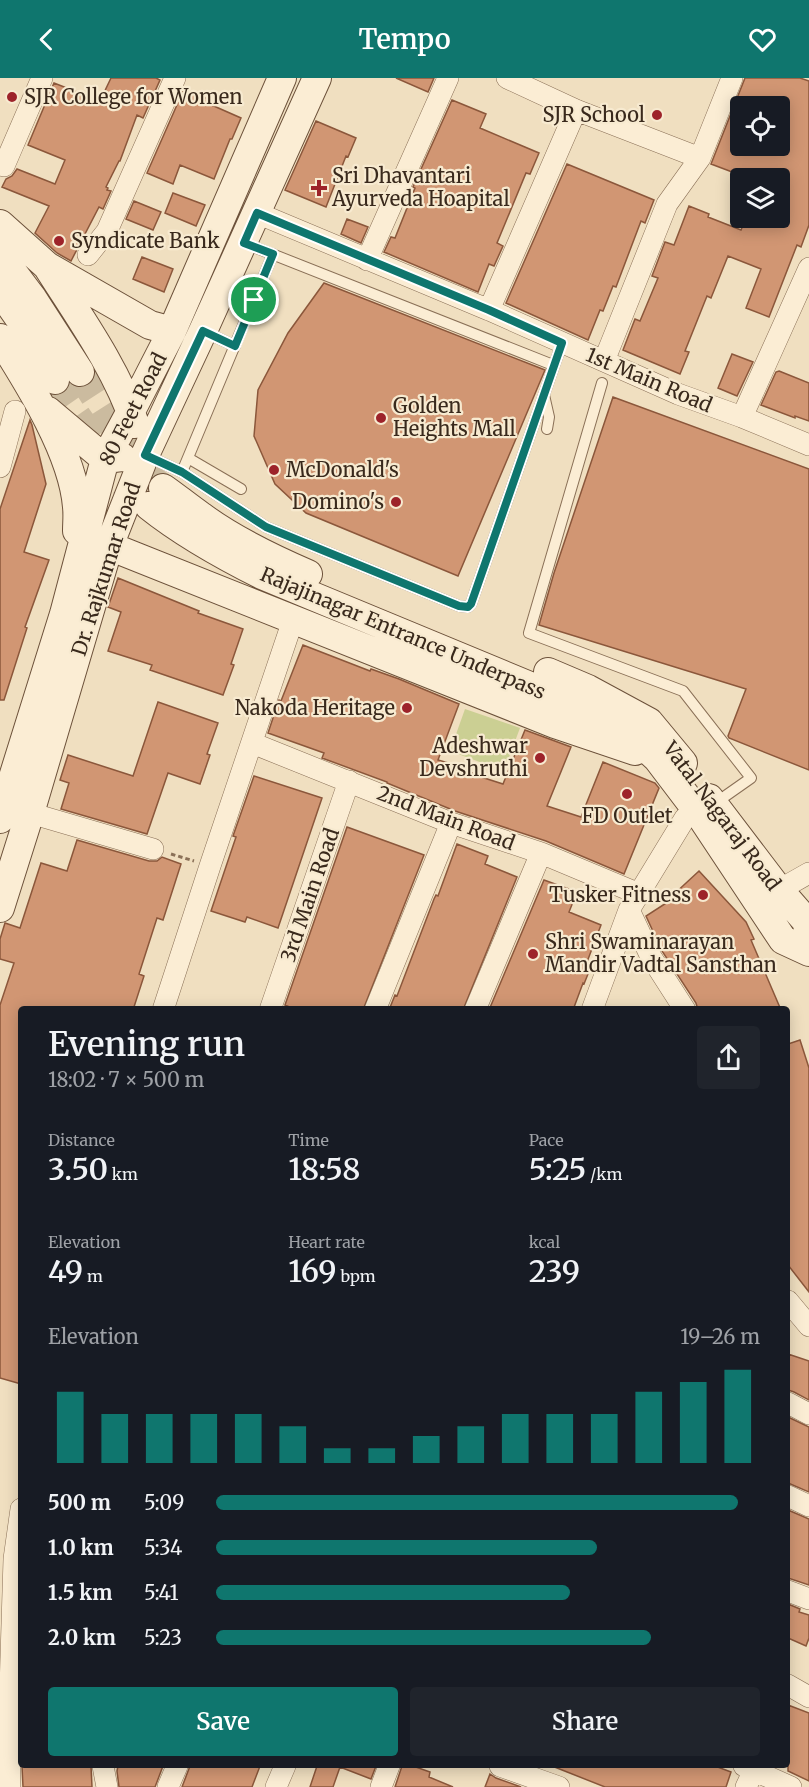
<!DOCTYPE html>
<meta charset="utf-8">
<style>
body{margin:0;font-family:Merriweather,serif;background:#20242c;color:#f1f3f6;height:100vh;display:flex;flex-direction:column;font-size:22px;white-space:nowrap}
*{box-sizing:border-box;margin:0}
p{font-size:20px;color:#9ea1a6}
.icon{flex:none;width:33px;height:33px;fill:none;stroke:currentColor;stroke-width:2;stroke-linecap:round;stroke-linejoin:round}
.map{position:relative;flex:1;overflow:hidden}
.drawer{position:absolute;left:18px;top:928px;width:772px;height:762px;display:flex;flex-direction:column;background:#171b24;border-radius:6px;box-shadow:0 3px 15px #0003}
.drawer>*{flex:none}
.buttons{position:absolute;left:730px;top:18px;display:grid;gap:12px}
.buttons a{display:grid;place-items:center;width:60px;height:60px;border-radius:6px;background:#171b24;box-shadow:0 3px 15px #0003;font-size:30px}
.pin{position:absolute;display:grid;place-items:center;width:51px;height:51px;color:#fff;margin:-26px;border:3px solid #fff;border-radius:50%;box-shadow:0 2px 6px #0007}
.round{display:grid;place-items:center;flex:none;width:63px;height:63px;border-radius:6px;background:#20242c}
.overview{display:flex;align-items:center;justify-content:space-between;height:102px;padding:0 30px}
h1{font-size:33px;font-weight:600;line-height:45px}
.stats{display:grid;grid-template-columns:repeat(3,1fr);gap:9px;height:102px;padding:6px 30px}
.stats div{display:grid;align-content:center}
.stats b{font-size:30px;font-weight:600}
.stats small{font-size:16px;font-weight:400}
.stats p{font-size:16px}
.chart{height:168px;padding:12px 30px}
.chart p{display:flex;justify-content:space-between}
.chart svg{width:100%;height:108px;margin-top:6px;stroke:#0f766e;stroke-width:6}
.button{display:flex;gap:12px;margin-top:auto;padding:12px 30px}
.button a{flex:1;height:69px;border-radius:6px;background:#0f766e;color:#fff;font-size:24px;font-weight:600;line-height:69px;text-align:center}
.button a+a{background:#20242c;color:#f1f3f6}
ul{padding:0 30px;list-style:none;font-size:20px}
li{display:grid;grid-template-columns:96px 72px 1fr;align-items:center;height:45px}
li i{height:15px;border-radius:8px;background:#0f766e}
header{display:flex;justify-content:space-between;align-items:center;height:78px;padding:0 30px;background:#0f766e;color:#fff;font-size:27px;font-weight:600}
.map>svg:first-child{display:block}
</style>
<header><svg class="icon" aria-label="back" viewBox="0 0 24 24"><path d="M15 5l-7 7 7 7"/></svg>Tempo<svg class="icon" aria-label="heart" viewBox="0 0 24 24"><path d="M12 20l-8-8c-3-5 5-10 8-4 3-6 11-1 8 4z"/></svg></header>
<div class="map">
<svg width="809" height="1709" viewBox="0 0 809 1709">
<rect width="100%" height="100%" fill="#f0dfc0"/>
<path fill="#cbcf93" d="M465,631L520,650L504,693L450,673Z"/>
<path fill="#d19673" stroke="#8b573b" stroke-width="1.5" fill-rule="evenodd" d="M111,0H156L160,2L143,40L137,37L120,83H119L106,109L108,110L107,112L111,113L103,131L99,129L71,183L57,175L35,155L49,128L2,109L6,101L12,98L17,91L55,106L65,82L28,67L54,5L100,23Z
M396,0H434L428,14Z
M745,0H800L809,3V147L801,169L797,167L769,239L746,230L761,191L728,178L711,220L707,218L685,273L689,274L680,296L623,272L635,241L640,243L658,200L652,198L665,164L674,167L689,128L709,136L708,139L741,152L746,140H780V100H748L711,86ZM741,28H780V68H741Z
M184,11L208,21L207,25L241,40L232,61H230L214,101L180,87L173,106L147,95Z
M452,22L486,36L480,50L539,75L530,96L526,95L497,165L503,168L494,188L489,186L478,214L384,174L391,159L395,160L415,110L413,109Z
M316,43L356,60L348,79L346,78L326,129L285,112Z
M567,86L654,122L645,145L641,143L616,209L613,208L603,233L600,232L588,262L506,225Z
M173,115L205,127L196,148L165,135Z
M134,123L161,134L153,152L126,141Z
M347,141L368,149L361,165L341,156Z
M142,179L173,191L164,214L133,201Z
M324,205L545,292L458,498L306,435L275,406L254,358L258,312L288,255Z
M732,276L753,284L737,318L718,310Z
M779,293L809,305V343L795,338V340L761,327L776,294Z
M613,319L809,391V692L729,660L728,658L746,611L539,547L554,495Z
M30,342L32,347L46,406L24,474L49,482L25,549L27,550L4,622H0V431Z
M118,500L199,533L198,535L243,551L231,586L234,587L223,617L150,592L152,587L108,573L121,534L108,529Z
M303,567L370,593L371,591L399,601L459,626L438,682L452,686L451,691L479,696L478,698L503,706L525,652L571,669L547,728L581,739L603,684L655,705L659,710L624,796L546,763L455,733L387,705V704L322,680L324,675L268,655L279,622L281,623Z
M158,624L218,645L207,676L210,677L200,706L168,695L147,756L61,731L69,705L60,702L68,677L133,698Z
M254,698L322,720L278,850L247,839L245,844L211,833L236,759L233,758Z
M347,749L424,777L363,932H296L285,927Z
M77,762L149,783H157L162,779L181,786L163,842L157,840L139,896L144,898L133,932H21V1306L0,1300V927L14,885L0,881V861L5,845L20,850L41,785L67,793Z
M457,766L488,778L485,786L517,799L463,932H389L395,917L397,918L434,821L436,817L438,818Z
M699,793L746,844L754,861L751,862L781,932H698L696,925L662,873L646,838L674,820L672,818Z
M544,802L577,814L569,834L601,847L587,884L592,886L584,906L583,905L573,932H489Z
M800,962L809,990V1214L788,1187V966Z
M788,1276L809,1283V1322L794,1314L788,1312Z
M788,1339L809,1349V1414L788,1405Z
M788,1432L809,1441V1507L788,1500Z
M788,1526L800,1531L799,1534L809,1537V1560L806,1568L788,1560Z
M788,1627L809,1635V1703L788,1693Z
M22,1688H91L92,1709H23Z
M118,1688H163L155,1709H119L117,1693Z
M190,1688H260L252,1709H182Z
M317,1688H376L371,1701L340,1689L333,1709H310Z
M402,1688H413L430,1694L429,1699L453,1709H395Z
M552,1688H715L731,1694L726,1709H605Z
M490,1696L496,1700L521,1709H485Z"/>
<g fill="none" stroke-linecap="round" stroke-linejoin="round">
<path stroke="#cbbb9f" stroke-width="28" stroke-dasharray="28 14" stroke-linecap="butt" d="M80,294L89,310L142,393L163,410
M55,302L66,322L127,410L148,426"/>
<g stroke="#8a7057" stroke-width="12">
<path id="service" d="M244,165L553,287
M205,254L235,268
M602,305L529,555L683,613L751,700L714,726
M544,317L549,339L547,351
M145,377L182,394L266,449L459,528L468,529L471,526L562,265
M188,380L241,411
M182,394L273,176"/>
</g>
<g stroke="#8a7057" stroke-width="22">
<path id="minor" d="M507,0L576,32L700,80
M4,88L42,0
M257,135L489,232L678,316L742,339L809,367
M88,177L107,153L175,0
M367,182L448,0
M489,232L576,32
M604,283L667,126L700,80L732,0
M742,339L809,190
M0,389L15,333
M252,665L451,745L541,775L639,816
M30,735L153,771
M779,812L809,795
M629,832L651,879L685,932
M163,932L210,788L293,542
M270,932L349,703
M375,932L451,745
M475,932L541,775
M592,932L629,832L685,740L698,734
M788,1223L809,1248
M788,1325L809,1336
M788,1418L809,1428
M788,1513L809,1521
M788,1607L809,1619
M103,1688L107,1709
M500,1688L559,1709
M744,1688L791,1709
M10,1709L9,1644L14,1481L21,1431
M168,1709L177,1688
M276,1709L285,1688
M381,1709L389,1688
M746,1709L754,1692"/>
</g>
<g stroke="#6c513a" stroke-width="30">
<path id="secondary" d="M0,146L47,188L150,247L172,253
M0,177L33,221L80,294
M47,188C78,237 117,291 135,346
M0,213L33,260L55,302
M0,260C29,306 73,375 77,429C78,437 77,445 77,453
M48,333L105,381L122,379
M163,410C176,419 188,429 201,438C233,462 271,480 308,496
M149,428C184,456 222,477 262,497L571,625L626,652L657,680L698,734L783,862L809,874
M109,468L555,646L635,673
M548,594L588,611L649,644L683,685
M709,720L779,812L807,844L809,862
M0,741L64,536L105,381L131,333L172,253L282,0
M0,830L30,735L109,468L145,377L203,253L317,0"/>
</g>
<path stroke="#8a7057" stroke-width="3" stroke-dasharray="4.5 3" stroke-linecap="butt" d="M171,776L194,783"/>
<use href="#service" stroke="#fbedd4" stroke-width="10"/>
<use href="#minor" stroke="#fbedd4" stroke-width="21"/>
<use href="#secondary" stroke="#fbedd4" stroke-width="28"/>
</g>
<g fill="none" stroke-linecap="round" stroke-linejoin="round">
<g stroke="#fff" stroke-width="12">
<path id="route" d="M257,135L489,232L562,265L471,526L468,529L459,528L266,449L182,394L145,377L203,253L235,268L273,176L244,165Z"/>
</g>
<use href="#route" stroke="#0f766e" stroke-width="8"/>
</g>
<g fill="#9d232a" stroke="#f7ead0" stroke-width="2">
<circle cx="12" cy="19" r="6"/>
<circle cx="657" cy="37" r="6"/>
<path d="M316 101h6v6h6v6h-6v6h-6v-6h-6v-6h6z"/>
<circle cx="59" cy="163" r="6"/>
<circle cx="381" cy="340" r="6"/>
<circle cx="274" cy="392" r="6"/>
<circle cx="396" cy="424" r="6"/>
<circle cx="407" cy="630" r="6"/>
<circle cx="540" cy="680" r="6"/>
<circle cx="627" cy="716" r="6"/>
<circle cx="703" cy="817" r="6"/>
<circle cx="533" cy="876" r="6"/>
</g>
<g text-anchor="middle" stroke-width="4.5" stroke-linejoin="round" paint-order="stroke">
<g font-size="20" fill="#39291c" stroke="#f7ead0" text-anchor="start">
<text x="24" y="26">SJR College for Women</text>
<text x="645" y="44" text-anchor="end">SJR School</text>
<text x="332" y="105">Sri Dhavantari<tspan x="332" dy="23">Ayurveda Hoapital</tspan></text>
<text x="71" y="170">Syndicate Bank</text>
<text x="393" y="335">Golden<tspan x="393" dy="23">Heights Mall</tspan></text>
<text x="286" y="399">McDonald's</text>
<text x="384" y="431" text-anchor="end">Domino's</text>
<text x="395" y="637" text-anchor="end">Nakoda Heritage</text>
<text x="528" y="675" text-anchor="end">Adeshwar<tspan x="528" dy="23">Devshruthi</tspan></text>
<text x="627" y="745" text-anchor="middle">FD Outlet</text>
<text x="691" y="824" text-anchor="end">Tusker Fitness</text>
<text x="545" y="871">Shri Swaminarayan<tspan x="545" dy="23">Mandir Vadtal Sansthan</tspan></text>
</g>
<g font-size="20" fill="#39291c" stroke="#f7ead0">
<text transform="translate(649 302) rotate(23)" y="7">1st Main Road</text>
<text transform="translate(133 331) rotate(-63)" y="7">80 Feet Road</text>
<text transform="translate(106 491) rotate(-72)" y="7">Dr. Rajkumar Road</text>
<text transform="translate(403 555) rotate(23)" y="7">Rajajinagar Entrance Underpass</text>
<text transform="translate(722 738) rotate(53)" y="7">Vatal Nagaraj Road</text>
<text transform="translate(446 740) rotate(21)" y="7">2nd Main Road</text>
<text transform="translate(310 817) rotate(-71)" y="7">3rd Main Road</text>
</g>
</g>
</svg>
<div class="buttons">
<a><svg class="icon" aria-label="locate" viewBox="0 0 24 24"><circle cx="12" cy="12" r="6"/><path d="M12 2v4M12 18v4M2 12h4M18 12h4"/></svg></a>
<a><svg class="icon" aria-label="layers" viewBox="0 0 24 24"><path d="M12 4l9 5-9 5-9-5zM3 14l9 5 9-5"/></svg></a>
</div>
<div class="pin" style="left:254px;top:222px;background:#1e9e55"><svg class="icon" aria-label="arrive" viewBox="0 0 24 24"><path d="M6 21V4h12l-3 4 3 4H6"/></svg></div>
<section class="drawer">
<div class="overview"><div><h1>Evening run</h1><p>18:02 · 7 × 500 m</p></div><a class="round"><svg class="icon" aria-label="share" viewBox="0 0 24 24"><path d="M12 15V3M7 8l5-5 5 5M5 13v7h14v-7"/></svg></a></div>
<div class="stats">
<div><p>Distance</p><b>3.50<small> km</small></b></div>
<div><p>Time</p><b>18:58</b></div>
<div><p>Pace</p><b>5:25<small> /km</small></b></div>
</div>
<div class="stats">
<div><p>Elevation</p><b>49<small> m</small></b></div>
<div><p>Heart rate</p><b>169<small> bpm</small></b></div>
<div><p>kcal</p><b>239</b></div>
</div>
<div class="chart"><p><span>Elevation</span>19–26 m</p>
<svg viewBox="0 0 160 44" preserveAspectRatio="none"><path d="M5 44V15M15 44V24M25 44V24M35 44V24M45 44V24M55 44V29M65 44V38M75 44V38M85 44V33M95 44V29M105 44V24M115 44V24M125 44V24M135 44V15M145 44V11M155 44V6"/></svg>
</div>
<ul>
<li><b>500 m</b>5:09<i style="width:96%"></i></li>
<li><b>1.0 km</b>5:34<i style="width:70%"></i></li>
<li><b>1.5 km</b>5:41<i style="width:65%"></i></li>
<li><b>2.0 km</b>5:23<i style="width:80%"></i></li>
</ul>
<div class="button"><a>Save</a><a>Share</a></div>
</section>
</div>
